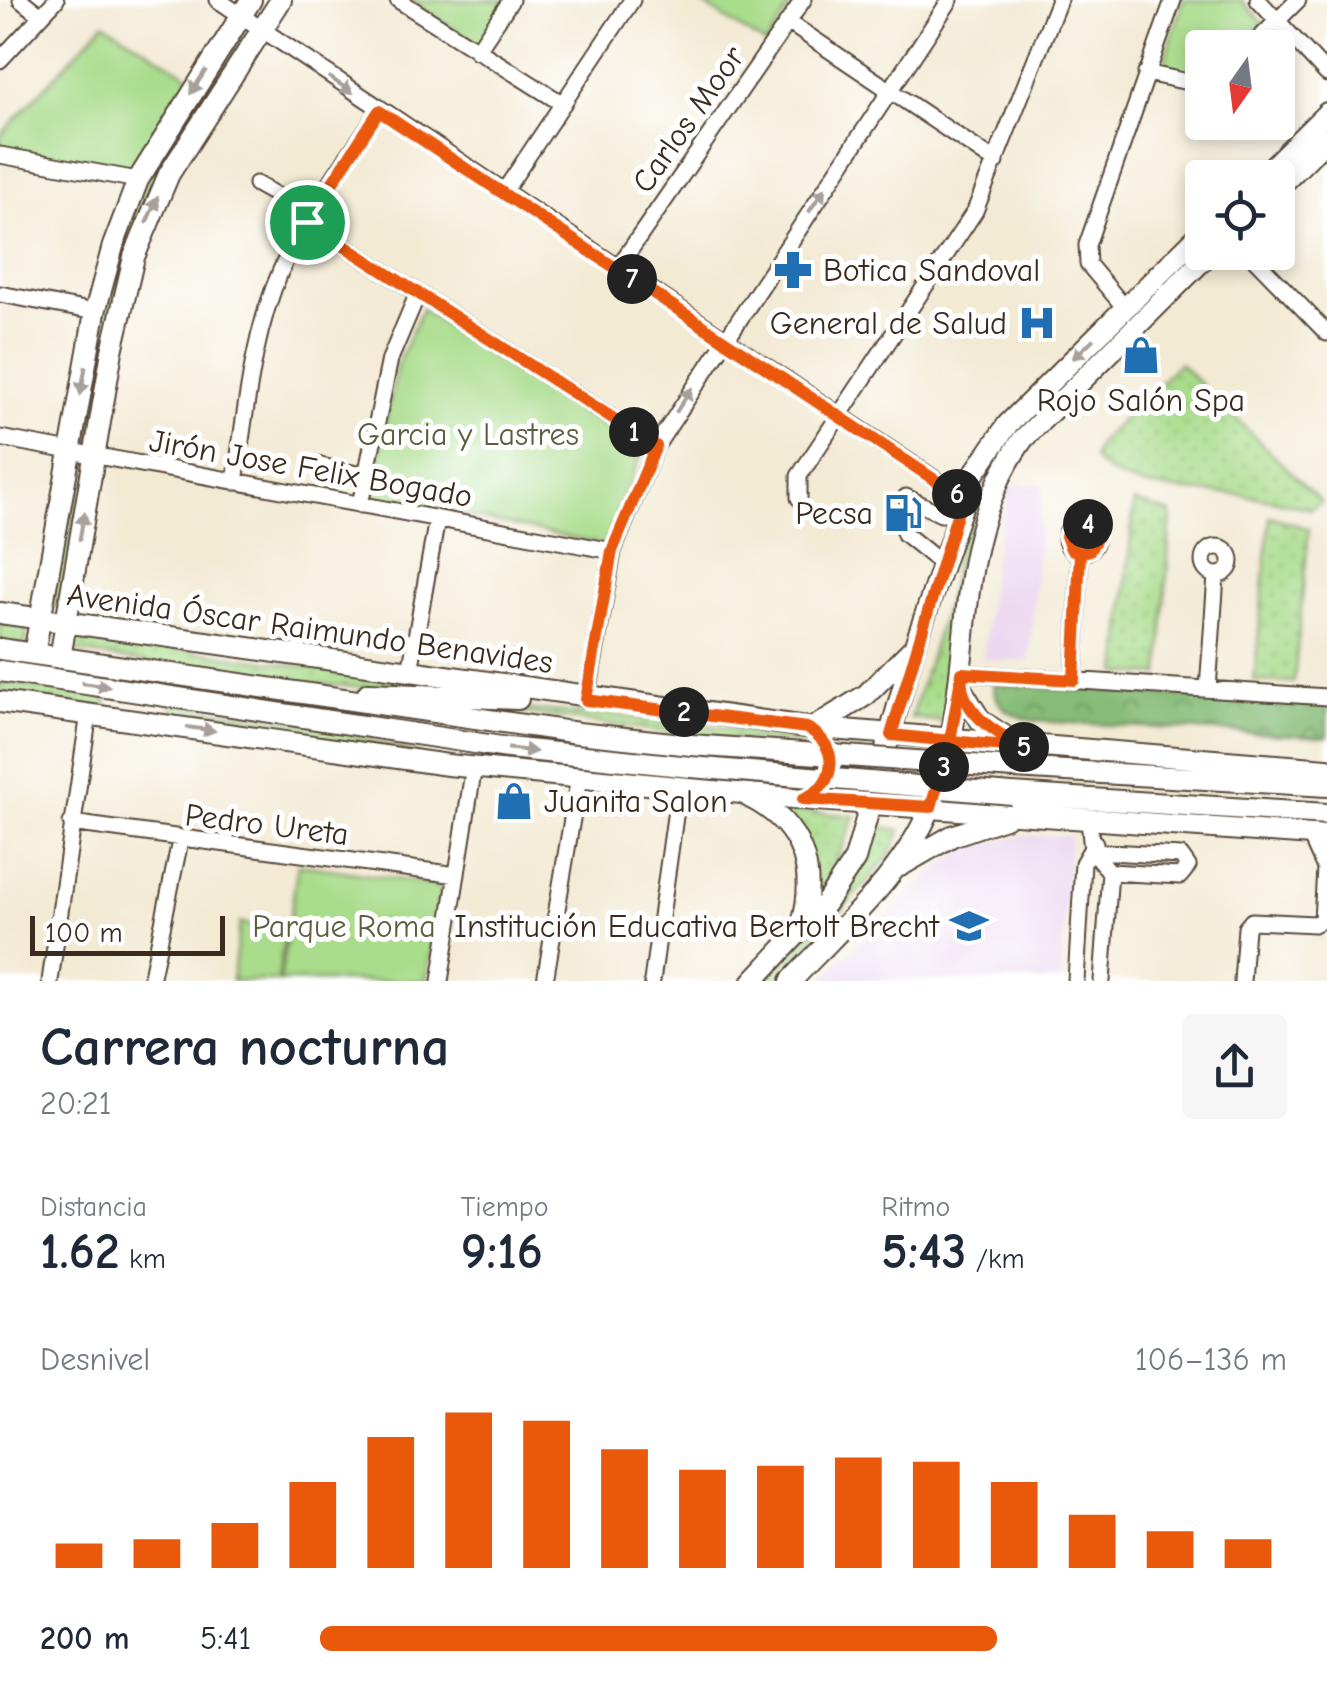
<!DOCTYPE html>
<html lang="es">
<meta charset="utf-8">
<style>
body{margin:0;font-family:"Comic Neue",sans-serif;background:#f6f6f7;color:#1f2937;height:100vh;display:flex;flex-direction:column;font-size:38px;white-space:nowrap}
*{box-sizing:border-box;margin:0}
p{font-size:32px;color:#747a83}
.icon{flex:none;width:55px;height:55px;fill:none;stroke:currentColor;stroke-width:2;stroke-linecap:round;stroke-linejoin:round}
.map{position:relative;height:981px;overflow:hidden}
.drawer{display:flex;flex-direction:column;background:#fff;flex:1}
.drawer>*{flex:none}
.needle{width:65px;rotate:194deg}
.controls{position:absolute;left:1185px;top:30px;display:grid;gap:20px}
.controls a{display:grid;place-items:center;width:110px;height:110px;border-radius:10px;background:#fff;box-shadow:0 5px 15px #0003;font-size:50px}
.scale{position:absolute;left:30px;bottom:25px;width:195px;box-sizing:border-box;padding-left:10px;border:5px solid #3b2a1e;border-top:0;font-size:28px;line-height:35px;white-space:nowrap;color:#3b2a1e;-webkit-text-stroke:8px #fff;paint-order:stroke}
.pin{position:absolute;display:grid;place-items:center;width:85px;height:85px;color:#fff;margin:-42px;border:5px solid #fff;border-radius:50%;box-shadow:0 2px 10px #0007}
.km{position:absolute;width:50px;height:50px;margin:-25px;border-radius:50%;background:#222;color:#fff;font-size:28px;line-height:50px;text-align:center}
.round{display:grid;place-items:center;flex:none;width:105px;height:105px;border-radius:10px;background:#f6f6f7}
.summary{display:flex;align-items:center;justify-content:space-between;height:170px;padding:0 40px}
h1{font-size:55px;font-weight:800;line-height:75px}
.figures{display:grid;grid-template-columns:repeat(3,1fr);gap:15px;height:170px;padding:10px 40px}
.figures div{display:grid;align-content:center}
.figures b{font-size:50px;font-weight:800}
.figures small{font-size:28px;font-weight:400}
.figures p{font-size:28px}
.chart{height:280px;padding:20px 40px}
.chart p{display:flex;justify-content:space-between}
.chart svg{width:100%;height:180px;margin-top:10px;stroke:#ea580c;stroke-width:6}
ul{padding:0 40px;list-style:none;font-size:32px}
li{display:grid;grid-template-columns:160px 120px 1fr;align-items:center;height:75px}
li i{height:25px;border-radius:12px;background:#ea580c}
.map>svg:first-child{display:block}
</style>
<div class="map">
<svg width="1327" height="981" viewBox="0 0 1327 981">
<defs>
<pattern id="grass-dots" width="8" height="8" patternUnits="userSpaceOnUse" patternTransform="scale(2.5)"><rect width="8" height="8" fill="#a9dc8b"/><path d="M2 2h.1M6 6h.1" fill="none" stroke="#92bd78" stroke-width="1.8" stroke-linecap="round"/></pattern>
<pattern id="forest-crowns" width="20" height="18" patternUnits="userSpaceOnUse" patternTransform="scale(2.5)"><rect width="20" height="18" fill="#86bc77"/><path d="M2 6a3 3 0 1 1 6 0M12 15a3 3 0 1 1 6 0" fill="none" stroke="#6f9961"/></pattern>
</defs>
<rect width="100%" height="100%" fill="#fff"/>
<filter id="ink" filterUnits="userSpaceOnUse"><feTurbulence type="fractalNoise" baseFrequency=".01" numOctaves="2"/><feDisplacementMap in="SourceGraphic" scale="20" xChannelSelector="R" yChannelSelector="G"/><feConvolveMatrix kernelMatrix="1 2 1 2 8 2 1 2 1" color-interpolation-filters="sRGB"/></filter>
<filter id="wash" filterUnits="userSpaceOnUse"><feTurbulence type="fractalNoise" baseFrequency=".0048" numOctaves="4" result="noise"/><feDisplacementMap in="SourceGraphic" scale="40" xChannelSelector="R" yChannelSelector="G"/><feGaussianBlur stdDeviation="2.25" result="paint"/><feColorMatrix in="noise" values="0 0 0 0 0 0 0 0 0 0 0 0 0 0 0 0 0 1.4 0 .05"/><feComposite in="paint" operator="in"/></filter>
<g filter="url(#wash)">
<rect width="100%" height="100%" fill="#f3ead4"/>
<path fill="#e8d2ee" d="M1043,484L1029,662L983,659L993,561L1009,485Z
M1024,835L1070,836L1060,981H824L825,975L946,861L969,848Z"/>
<path fill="url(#grass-dots)" stroke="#728354" stroke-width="2.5" d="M236,34L248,40L152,193L88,438L80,436C94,353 106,269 142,192C167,137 205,86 236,34Z
M1179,363L1321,502L1311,509C1288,503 1265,498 1242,495C1199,489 1124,496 1093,458L1098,444Z
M76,467L84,469L61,607L51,605Z
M1134,502L1171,513L1160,675L1118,673Z
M967,505L973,508L950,669L948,722L911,718L947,602Z
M1270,516L1309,529L1294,682L1254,681Z
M0,621L27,624L26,645L0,641Z
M73,634L483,692C343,691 207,674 69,650Z
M0,682L107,696L106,709L0,694Z
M170,704L304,722L421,754L171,720Z
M461,705L612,715L864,743L863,748L706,737Z
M778,809L855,816L827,883L809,901Z
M875,826L901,830L891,854L780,981H764C809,933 856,891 875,826Z"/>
<path fill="url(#forest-crowns)" stroke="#60734a" stroke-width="2.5" d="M993,684L1327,705V737L1035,721C1012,715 996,710 993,684Z"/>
<path fill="#a9dc8b" stroke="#728354" stroke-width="2.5" d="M409,0H519L486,50Z
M697,0H794L766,45Z
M1183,0H1241L1263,23L1240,47L1202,48V77L1162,70Z
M104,23L191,77L131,170L0,148V136Z
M422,309L643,451L604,545L371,496L397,365Z
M298,864L441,886L426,981H280Z
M240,923L285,930L278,981H232Z"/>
</g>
<g filter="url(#ink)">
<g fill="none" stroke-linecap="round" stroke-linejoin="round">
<g stroke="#574739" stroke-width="19">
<path id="minor" d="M21,0L41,16
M218,0L963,498
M398,0L563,104
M1258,0L1327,74
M788,22L996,162
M1250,48L1298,0
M477,51L511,0
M0,60L56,0
M1146,73L1202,85
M0,155L138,180
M256,184L297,207L307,222L656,446
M503,193L632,0
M1248,252L1327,333
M617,269L803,0
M0,294L95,312
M1125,308L1088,264L1087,245L1173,0
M0,438L613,551
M312,464L366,476
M235,482C246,411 252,336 281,270C306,213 345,162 379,111
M906,497L941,514L957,513
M799,498V476L975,211L1059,0
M360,505L390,359L418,293
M900,520L905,534L941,563
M1066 538a15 15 0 1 1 30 0a15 15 0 1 1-30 0Z
M1203 561a14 14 0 1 1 28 0a14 14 0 1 1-28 0Z
M410,671L437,519
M961,673L1327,697
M1074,680L1080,553
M1208,689L1216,576
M587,699L613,551L656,446L950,0
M1089,819L1092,851L1110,872L1102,981
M71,823L457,875
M1092,851L1181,856L1188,866L1180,876L1110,872
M50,981L89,713
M151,981L180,841
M440,981L474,766
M545,981L579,777
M652,981L679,788
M1076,981L1083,863L1095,843
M1242,981L1246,928L1252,921L1314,924L1322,920L1325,868L1310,835"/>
</g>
<g stroke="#574739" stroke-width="24">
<path id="major" d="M1261,178L1327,113
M1278,188L1327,139
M0,613L807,727L1327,769
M0,649L578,733L691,745
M34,654L95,312L113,246L138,180L251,0
M60,658L112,351L134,257L169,174L281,0
M0,671L508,748L691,767
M960,687L981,721L1014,742
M368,693L518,699
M0,702L448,765L803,799L1327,836
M813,728L866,695L911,650
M1014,768L1327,786
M1012,794L1327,814
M749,797C803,824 818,871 801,927
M900,866L952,836L1005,818
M753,981L825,904L855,859L915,645L973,475L1008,424L1202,232
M791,981C840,928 906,873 932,803C981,679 943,552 1023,439L1211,252"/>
</g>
<use href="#minor" stroke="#fff" stroke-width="15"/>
<use href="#major" stroke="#fff" stroke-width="20"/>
<g stroke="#574739" stroke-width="24" stroke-linecap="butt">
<path id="major-bridge" d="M691,745L1014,768
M691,767L1012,794"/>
</g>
<use href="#major-bridge" stroke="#fff" stroke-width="20"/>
</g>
<defs><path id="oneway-solid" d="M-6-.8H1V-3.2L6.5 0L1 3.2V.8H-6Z" transform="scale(2.5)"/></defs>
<g fill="#a79f9a">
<use href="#oneway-solid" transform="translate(198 82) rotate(123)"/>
<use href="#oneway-solid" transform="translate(341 85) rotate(34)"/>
<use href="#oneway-solid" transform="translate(817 200) rotate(-56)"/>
<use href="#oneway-solid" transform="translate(152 210) rotate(-66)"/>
<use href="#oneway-solid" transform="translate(1083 349) rotate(136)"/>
<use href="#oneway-solid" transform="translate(83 381) rotate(100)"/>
<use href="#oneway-solid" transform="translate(684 400) rotate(-57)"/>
<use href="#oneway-solid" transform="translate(82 526) rotate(-80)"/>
<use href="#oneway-solid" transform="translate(96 685) rotate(8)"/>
<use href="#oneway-solid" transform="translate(201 729) rotate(8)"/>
<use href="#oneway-solid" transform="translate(522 750) rotate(7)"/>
</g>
</g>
<g fill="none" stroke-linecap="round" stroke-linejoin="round" filter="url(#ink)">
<g stroke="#fff" stroke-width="20">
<path id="route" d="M307,222L656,446L612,551L586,700L807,728C840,745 838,785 803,799L931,807L950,741L962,673L1074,680L1080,553L1071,549L1066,536L1074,524H1088L1097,537L1090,550L1080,553L1074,680L962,673C957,710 995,734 1025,747C980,745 935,739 891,735L962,498L379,111L307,222"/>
</g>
<use href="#route" stroke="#ea580c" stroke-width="12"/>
</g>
<defs>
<g id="pharmacy-bare" transform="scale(3)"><path d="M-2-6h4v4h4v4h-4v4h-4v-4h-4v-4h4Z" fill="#1f6fb2" stroke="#fff" stroke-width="2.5" paint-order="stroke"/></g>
<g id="hospital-bare" transform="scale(3)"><path d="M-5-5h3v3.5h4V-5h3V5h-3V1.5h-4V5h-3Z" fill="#1f6fb2" stroke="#fff" stroke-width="2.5" paint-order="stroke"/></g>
<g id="shop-bare" transform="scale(3)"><path d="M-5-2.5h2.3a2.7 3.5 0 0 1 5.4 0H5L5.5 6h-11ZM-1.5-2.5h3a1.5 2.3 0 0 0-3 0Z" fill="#1f6fb2" stroke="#fff" stroke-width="2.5" paint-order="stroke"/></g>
<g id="fuel-bare" transform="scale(3)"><path d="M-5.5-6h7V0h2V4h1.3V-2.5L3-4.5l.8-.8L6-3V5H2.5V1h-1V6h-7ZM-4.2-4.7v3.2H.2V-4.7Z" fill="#1f6fb2" stroke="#fff" stroke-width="2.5" paint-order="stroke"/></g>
<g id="school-bare" transform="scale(3)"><path d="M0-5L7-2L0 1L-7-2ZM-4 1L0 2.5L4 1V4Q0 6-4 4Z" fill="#1f6fb2" stroke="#fff" stroke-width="2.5" paint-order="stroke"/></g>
</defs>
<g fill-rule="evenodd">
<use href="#pharmacy-bare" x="793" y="270"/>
<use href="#hospital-bare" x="1037" y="323"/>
<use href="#shop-bare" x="1141" y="355"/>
<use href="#fuel-bare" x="903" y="513"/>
<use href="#shop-bare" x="514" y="801"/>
<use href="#school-bare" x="969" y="926"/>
</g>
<g text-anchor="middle" stroke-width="10" stroke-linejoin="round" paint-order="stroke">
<g font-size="32" fill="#3b2a1e" stroke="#fff">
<text transform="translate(688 119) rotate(-55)" y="11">Carlos Moor</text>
<text transform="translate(311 468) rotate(10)" y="11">Jirón Jose Felix Bogado</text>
<text transform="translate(310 628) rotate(8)" y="11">Avenida Óscar Raimundo Benavides</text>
<text transform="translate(267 824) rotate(7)" y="11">Pedro Ureta</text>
</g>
<g font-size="32" fill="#3b2a1e" stroke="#fff" text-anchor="end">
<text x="823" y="281" text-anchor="start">Botica Sandoval</text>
<text x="1007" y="334">General de Salud</text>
<text x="1141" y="411" text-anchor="middle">Rojo Salón Spa</text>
<text x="873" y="524">Pecsa</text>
<text x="544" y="812" text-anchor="start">Juanita Salon</text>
<text x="939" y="937">Institución Educativa Bertolt Brecht</text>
</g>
<g font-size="32" fill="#5c5f3f" stroke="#fff">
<text x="468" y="445">Garcia y Lastres</text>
<text x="344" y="937">Parque Roma</text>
</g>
</g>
</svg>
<div class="controls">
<a><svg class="needle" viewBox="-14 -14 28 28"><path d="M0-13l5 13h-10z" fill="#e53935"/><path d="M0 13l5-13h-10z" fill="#747a83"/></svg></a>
<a><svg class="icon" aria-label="locate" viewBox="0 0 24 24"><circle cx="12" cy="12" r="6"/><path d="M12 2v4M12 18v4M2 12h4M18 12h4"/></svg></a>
</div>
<div class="scale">100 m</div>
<div class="pin" style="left:307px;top:222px;background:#1e9e55"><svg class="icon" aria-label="arrive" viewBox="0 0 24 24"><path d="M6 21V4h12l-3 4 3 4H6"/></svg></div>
<b class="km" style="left:634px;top:432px">1</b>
<b class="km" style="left:684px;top:712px">2</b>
<b class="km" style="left:944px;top:767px">3</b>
<b class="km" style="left:1088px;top:524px">4</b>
<b class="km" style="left:1024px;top:747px">5</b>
<b class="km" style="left:957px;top:494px">6</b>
<b class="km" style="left:632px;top:279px">7</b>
</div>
<section class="drawer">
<div class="summary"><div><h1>Carrera nocturna</h1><p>20:21</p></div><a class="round"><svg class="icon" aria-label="share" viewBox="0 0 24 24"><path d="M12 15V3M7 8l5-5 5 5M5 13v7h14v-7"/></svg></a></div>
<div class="figures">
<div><p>Distancia</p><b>1.62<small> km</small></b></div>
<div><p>Tiempo</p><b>9:16</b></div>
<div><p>Ritmo</p><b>5:43<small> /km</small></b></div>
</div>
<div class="chart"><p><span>Desnivel</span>106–136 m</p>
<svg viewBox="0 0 160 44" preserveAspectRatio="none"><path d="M5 44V38M15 44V37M25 44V33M35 44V23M45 44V12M55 44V6M65 44V8M75 44V15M85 44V20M95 44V19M105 44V17M115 44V18M125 44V23M135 44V31M145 44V35M155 44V37"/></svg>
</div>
<ul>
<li><b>200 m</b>5:41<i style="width:70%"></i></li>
</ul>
</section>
